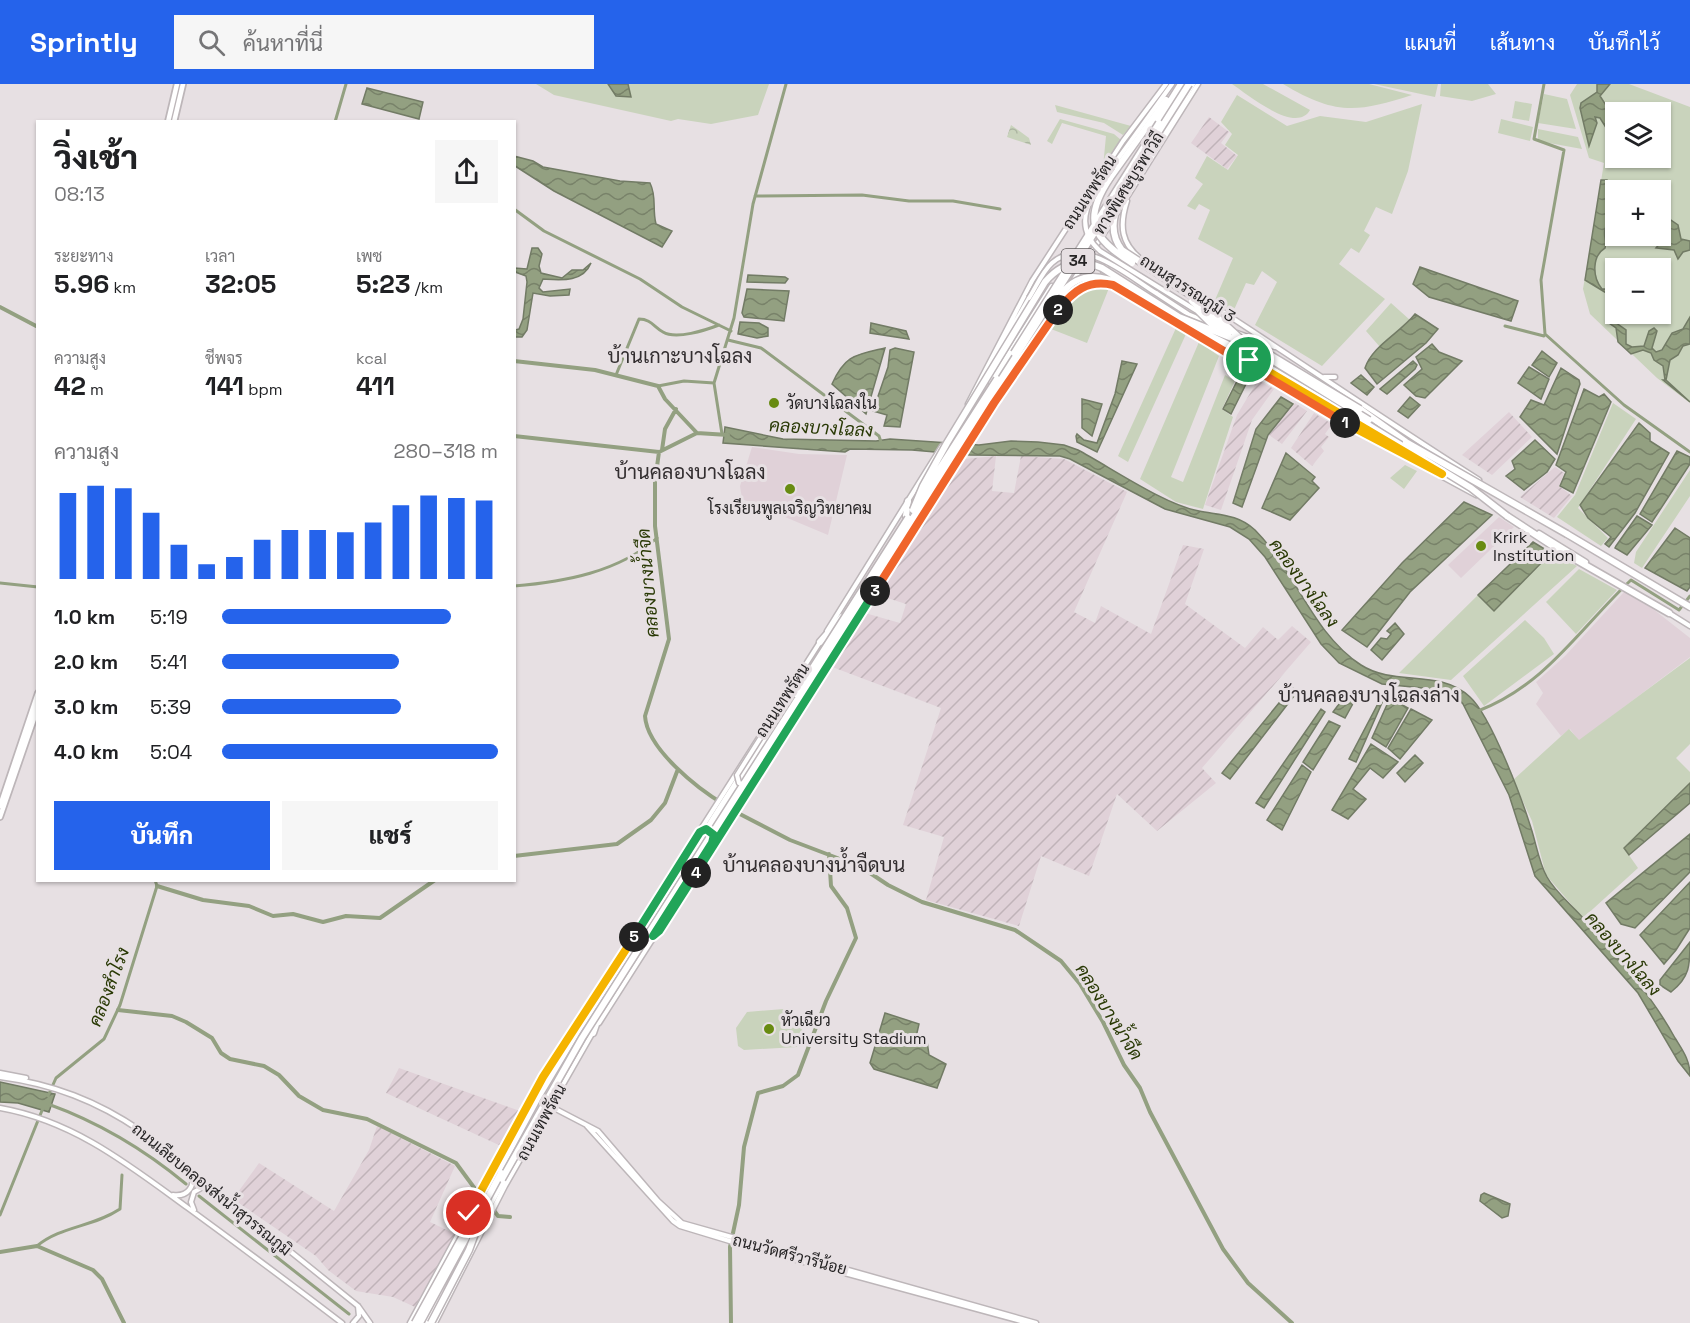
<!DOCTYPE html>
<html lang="th">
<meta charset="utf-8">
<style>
body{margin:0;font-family:"Space Grotesk",Sarabun,sans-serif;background:#f6f6f6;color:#202124;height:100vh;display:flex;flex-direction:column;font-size:22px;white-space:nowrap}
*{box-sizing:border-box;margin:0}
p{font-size:20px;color:#757577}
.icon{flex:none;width:33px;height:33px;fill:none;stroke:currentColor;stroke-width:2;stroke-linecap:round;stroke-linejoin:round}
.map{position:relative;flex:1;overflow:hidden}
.details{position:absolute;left:36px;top:36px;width:480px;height:762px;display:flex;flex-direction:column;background:#fff;border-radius:0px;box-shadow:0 2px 4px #0004}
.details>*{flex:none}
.buttons{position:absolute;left:1605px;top:18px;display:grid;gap:12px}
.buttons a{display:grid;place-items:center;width:66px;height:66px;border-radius:0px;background:#fff;box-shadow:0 2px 4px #0004;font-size:30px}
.pin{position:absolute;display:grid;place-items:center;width:51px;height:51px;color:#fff;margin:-26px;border:3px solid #fff;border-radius:50%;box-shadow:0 2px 6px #0007}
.km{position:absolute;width:30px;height:30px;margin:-15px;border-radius:50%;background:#222;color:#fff;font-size:16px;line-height:30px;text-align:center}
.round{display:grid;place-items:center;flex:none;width:63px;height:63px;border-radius:0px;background:#f6f6f6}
.summary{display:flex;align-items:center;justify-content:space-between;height:102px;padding:0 18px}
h1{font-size:33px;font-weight:800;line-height:45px}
.stats{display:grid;grid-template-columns:repeat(3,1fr);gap:9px;height:102px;padding:6px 18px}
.stats div{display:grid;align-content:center}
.stats b{font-size:26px;font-weight:800}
.stats small{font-size:16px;font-weight:400}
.stats p{font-size:16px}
.chart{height:168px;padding:12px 18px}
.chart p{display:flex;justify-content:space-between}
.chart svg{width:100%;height:108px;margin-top:6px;stroke:#2563eb;stroke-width:6}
.primary-button{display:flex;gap:12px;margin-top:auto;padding:12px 18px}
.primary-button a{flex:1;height:69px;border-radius:0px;background:#2563eb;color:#fff;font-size:24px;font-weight:800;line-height:69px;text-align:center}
.primary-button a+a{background:#f6f6f6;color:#202124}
ul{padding:0 18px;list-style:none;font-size:20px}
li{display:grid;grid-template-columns:96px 72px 1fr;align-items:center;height:45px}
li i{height:15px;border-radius:8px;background:#2563eb}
header{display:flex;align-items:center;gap:36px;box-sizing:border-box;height:84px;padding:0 30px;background:#2563eb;color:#fff}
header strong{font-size:28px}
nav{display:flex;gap:33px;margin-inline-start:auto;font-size:21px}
.search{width:420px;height:54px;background:#f6f6f6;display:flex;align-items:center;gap:15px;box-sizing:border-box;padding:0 21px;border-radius:0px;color:#757577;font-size:22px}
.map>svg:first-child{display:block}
</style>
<header>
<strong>Sprintly</strong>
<div class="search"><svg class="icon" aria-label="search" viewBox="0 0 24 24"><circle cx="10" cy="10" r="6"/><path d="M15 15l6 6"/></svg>ค้นหาที่นี่</div>
<nav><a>แผนที่</a><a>เส้นทาง</a><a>บันทึกไว้</a></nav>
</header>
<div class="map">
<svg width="1690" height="1239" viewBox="0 0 1690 1239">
<defs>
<pattern id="industrial-furrows" width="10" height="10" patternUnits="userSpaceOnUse" patternTransform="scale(1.5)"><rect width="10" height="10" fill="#e0d1d8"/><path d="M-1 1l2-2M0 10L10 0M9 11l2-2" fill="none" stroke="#c0b3b9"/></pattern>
<pattern id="park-crowns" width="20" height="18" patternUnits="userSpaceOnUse" patternTransform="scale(1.5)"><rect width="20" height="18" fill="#c9d3bc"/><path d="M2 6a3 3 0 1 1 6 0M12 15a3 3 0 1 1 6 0" fill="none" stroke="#acb5a1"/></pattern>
<pattern id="water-waves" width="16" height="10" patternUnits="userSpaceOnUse" patternTransform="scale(1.5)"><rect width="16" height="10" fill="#93a081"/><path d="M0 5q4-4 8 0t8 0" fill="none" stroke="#788269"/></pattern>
</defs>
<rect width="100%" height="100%" fill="#e7e0e3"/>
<path fill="#e0d1d8" d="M752,363L799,370L847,371L828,451L742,415L740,402Z
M1499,433L1514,443L1461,494L1448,481Z
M1624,508L1653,525L1690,554V573L1579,657L1570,645L1561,652L1536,620L1543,609L1536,598L1565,572Z"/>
<path fill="url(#industrial-furrows)" d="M1209,33L1229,48L1221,59L1237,72L1227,85L1191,59Z
M1258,296L1274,305L1252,336L1221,426L1205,421L1237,331Z
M1295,319L1307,327L1282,360L1269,351Z
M1509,328L1532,353L1492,391L1462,371Z
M1314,329L1332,340L1325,350L1329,353L1321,363L1324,367L1312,382L1291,364Z
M996,372L992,407L1014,409L1021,372L1064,375L1127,408L1074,528L1095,539L1101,522L1151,550L1183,461L1204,465L1185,520L1245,564L1263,543L1278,556L1292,542L1311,558L1202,684L1216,699L1157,747L1117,710L1089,792L1041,772L1019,842L926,816L944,753L903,741L941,624L827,581L865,529L900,539L906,520L878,511L964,375Z
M1555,383L1564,389L1559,402L1572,412L1554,434L1520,413Z
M399,984L520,1027L501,1062L386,1009Z
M377,1042L455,1082L430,1138L455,1150L415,1223L393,1213L356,1207L328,1186L316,1172L233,1115L259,1079L334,1127L369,1066Z"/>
<path fill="#c9d3bc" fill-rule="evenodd" d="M536,0H769L758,31L711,40L678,35L671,37L554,11Z
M1232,0H1263L1310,26C1296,51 1247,10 1232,0Z
M1283,0H1369L1412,11C1356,29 1335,31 1283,0Z
M1374,0H1438L1435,13Z
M1441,0H1488L1496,10L1472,17L1440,12Z
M1577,0H1629L1690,23V319L1657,294L1590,230L1583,205L1604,79L1589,74L1570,11ZM1616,28H1660V74H1616ZM1616,106H1660V152H1616ZM1616,184H1660V230H1616Z
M1544,10L1567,15L1576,45L1538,39Z
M1237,11L1287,42L1320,32L1366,38L1422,20L1408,87L1392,130L1376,123L1364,147L1370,151L1359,169L1351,164L1339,180L1385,215L1322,282L1255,241L1277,198L1262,187L1254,201L1246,199L1233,228L1215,216L1233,174L1198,155L1210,126L1199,120L1195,126L1187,122L1203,100L1195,94L1207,72L1228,86L1238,71L1225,61L1232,50L1221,38Z
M1515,17L1532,20L1529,37L1512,34Z
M1055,21L1131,42L1123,51L1104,39L1057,28Z
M1060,35L1114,50L1121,56L1103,83L1106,52L1062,39L1052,60L1047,57Z
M1501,35L1533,43L1530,57L1498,49Z
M1538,45L1578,53L1582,65L1538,57Z
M1090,203L1109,204L1087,259L1051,245L1074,210Z
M1391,219L1410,236L1380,263L1366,247Z
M1176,244L1186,250L1128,378L1118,372Z
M1199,258L1219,272L1171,393L1183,398L1225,291L1235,297L1222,325L1233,333L1203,425L1176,418L1140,395Z
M1613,319L1636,335L1578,424L1608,454L1601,462L1557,433L1575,411Z
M1405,381L1417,387L1404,405L1390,394Z
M1690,386V412L1642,484L1634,479L1636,468Z
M1551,469L1577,482L1451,596L1399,589L1478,511L1494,526Z
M1579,485L1617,506L1576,550L1546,518Z
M1525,536L1544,554L1554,570L1484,622L1463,592Z
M1690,574V660L1676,674L1690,688V699L1624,764L1638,784L1583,834L1546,791L1532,737L1513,696L1569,645L1579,656Z
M784,925L796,933L802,946L797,963L744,966L738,962L736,944L747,928Z"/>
<path fill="url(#park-crowns)" d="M1011,41L1029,54L1031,61L1007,53Z"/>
<path fill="url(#water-waves)" stroke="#727b65" stroke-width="1.5" d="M608,0H628L631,13L616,12Z
M1597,0H1610L1600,12L1615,35L1610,38L1613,47L1610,50L1600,34L1595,33L1597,39L1589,62L1580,24L1581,19L1597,8Z
M367,4L423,18L419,35L362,20Z
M514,72L533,77L543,83L620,97L650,99C657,113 652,125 656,140L672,147L662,163L554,107L515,82Z
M1601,96H1607C1609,105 1617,125 1612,133C1610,137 1606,139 1605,145C1603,152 1607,157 1605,164C1592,172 1592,193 1602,205H1611L1615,225L1612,236L1626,246V260L1632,263L1644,262L1649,247L1654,244L1657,247L1652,264L1656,268L1662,266L1672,249L1683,245L1690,233V260L1683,262L1678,271L1670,276L1666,296L1690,318L1663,296H1665L1663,282L1654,276L1651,269L1643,266L1631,270L1618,258L1616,244L1609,239L1608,232L1612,226L1608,210L1585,196Z
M1667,124L1668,134L1678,141L1681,155L1690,157V166L1683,168L1678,175L1674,166L1656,164L1664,155L1652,157L1653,152H1660L1661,127Z
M532,164H538L542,170L539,182L541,189L562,194L572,186H583L591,179C583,199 560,196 543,195L539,204L543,208L570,205L569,211L550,212L533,209L527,246L522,253H515V246L519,245L523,235L527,198L526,192L515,188V184L527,185Z
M1420,183L1518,217L1511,237L1429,213L1413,200Z
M748,191L785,193L788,195L785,199L747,198Z
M747,205L789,207L784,237L744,233L742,229Z
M1415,230L1438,245L1426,259L1377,300L1365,284C1372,262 1400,249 1415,230Z
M740,238L759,239L768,244V252L757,254L738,250Z
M871,239L906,247L909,255L870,249Z
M1432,260L1439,268L1462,277L1425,314L1416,312L1404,301L1422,285L1416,273Z
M885,264L866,330L832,300C845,271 855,271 885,264Z
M895,264L914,268L900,343L884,342L887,331L873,327L888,283L890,266Z
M1542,267L1557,279L1549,293L1532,281Z
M1122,277L1137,280L1097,368L1077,358L1076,352L1077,350L1084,356L1097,359L1115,310Z
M1413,277L1417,281L1415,285L1387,310L1380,305Z
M1529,283L1549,295L1541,315L1518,299Z
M1561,284L1579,296L1580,300L1557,370L1520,333L1531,316L1544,321Z
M1361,291L1374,303L1367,311L1351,299Z
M1238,295L1246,300L1231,330L1223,325Z
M1584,305L1599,313L1604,310L1611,318L1573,409L1560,402L1566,388L1556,381Z
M1281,313L1293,320L1268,351L1242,423L1233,419L1256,345Z
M1410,313L1420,321L1408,334L1398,327Z
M1082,315L1102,320L1092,352L1082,344Z
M1639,339L1650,349V357L1669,369L1635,429L1609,463L1605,460L1611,453L1588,434L1580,421Z
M725,343L783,355L876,357L890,355L979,361L1011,357L1038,358L1064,361L1078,366C1110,383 1165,421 1199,427C1219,431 1238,430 1255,446C1296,487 1311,548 1361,581C1395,603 1439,584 1470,613C1491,632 1522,715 1531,744C1536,759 1539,779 1547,793C1556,809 1572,821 1584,835C1617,873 1651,910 1675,954C1683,967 1690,976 1690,992L1678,977L1638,909L1535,792L1509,711L1463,620L1454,610L1443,606L1382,600L1339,579L1321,560L1265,473L1249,455L1230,443L1165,425L1070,375L1060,372L970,371L912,366L850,365L845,368L723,359Z
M1535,356L1555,375L1547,388L1524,406L1506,392L1515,385L1512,377Z
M1677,367L1690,373V380L1652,438L1640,430Z
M1286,369L1315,393L1312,397L1319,404L1290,436L1262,424Z
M1464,418L1492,431L1410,508L1367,563L1342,546L1402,479Z
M1637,432L1652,441L1627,471L1615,464L1616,462Z
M1675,444L1690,454V503L1687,507L1645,484Z
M1533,458L1551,469L1494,527L1478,511Z
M1395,539L1404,550L1382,576L1371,566L1381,554L1387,555L1391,550L1387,547Z
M1292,603L1297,608L1230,695L1222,689Z
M1345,612L1355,616L1345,634L1333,628Z
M1382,612H1385L1356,678L1349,675Z
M1390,614L1408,624L1386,663L1372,654Z
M1321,625L1325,628L1264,724L1256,719Z
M1411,625L1432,636L1400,675L1388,664Z
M1329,637L1340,642L1313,686L1303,678Z
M1371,660L1398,678L1383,694L1370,684L1353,705L1366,715L1348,735L1332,726Z
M1415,671L1423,679L1405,698L1397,689Z
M1302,681L1311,688L1282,746L1267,736Z
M1690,699V719L1629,771L1624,764Z
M1690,750V788L1635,844L1621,840L1606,819Z
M1690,798V844L1676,866L1664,880L1640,851Z
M1690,858C1690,881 1690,893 1671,908L1660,901V896Z
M885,929L919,940L916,953L927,957L929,971L946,980L937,1004L874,985L870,979Z
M0,998L55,1010L49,1028L18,1019L0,1018Z
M1484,1109L1510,1120L1508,1132L1502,1134L1480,1117L1481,1111Z"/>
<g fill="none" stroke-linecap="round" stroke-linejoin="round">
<path stroke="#93a081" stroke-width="3" d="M1544,0L1534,55L1564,66L1541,196L1545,250L1624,321L1690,368
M335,38L346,0
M755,112L862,111L909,117H953L1000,125
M514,125L544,147L640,195L682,223L731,247
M1505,242L1544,252
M728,256L761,264L879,352L881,358
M616,291L639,235C651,235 654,243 663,248C676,256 706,246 719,241
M658,302L684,297L714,299
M722,350L714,299L734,234L753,120L786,0
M0,499L38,503
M514,502C564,498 619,488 657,454
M1478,627C1545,602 1581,543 1631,496L1679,526L1690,512
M48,1012L56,994L104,955L120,921L157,802L155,796
M48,1020C98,1038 145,1066 186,1100
M199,1112L349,1230
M0,1131L43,1024
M37,1162C61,1142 93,1143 120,1125L122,1091"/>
<path stroke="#93a081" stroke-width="4" d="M0,223L38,243
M514,277L595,286L658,302L665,315L697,349
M514,352L659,368L697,349L728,351
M662,366L665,345L676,325
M659,368L655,397V442L669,555L645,632C647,665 698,705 725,721
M734,727L790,756L861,783L888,801L922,818L1015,846L1061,877L1080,900L1103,938L1124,981L1140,1004L1150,1028L1223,1165L1248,1199L1292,1239
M514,772L617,760L651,736L665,719L678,685
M157,802L203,816L249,822L273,832L293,830L323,838L346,832L380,834L435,796
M118,926L172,932L186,938L212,954L221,969L230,975L264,982L279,991L299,1012L323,1026L367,1035L456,1079L481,1113
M493,1125L498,1132L510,1133
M0,1168L37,1162L93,1186L102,1195L124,1239
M731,1239L730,1163L739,1121L744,1063L758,1009L783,1002L798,991L826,917L856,854L847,824L831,802L829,770"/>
<g stroke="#bdb6b9" stroke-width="7">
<path id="secondary" d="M1112,83L1172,0
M1127,117C1119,142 1121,160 1142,176
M1117,129L1198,0
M1151,182C1262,251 1368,326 1479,396
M1106,195L1103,187L1116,167
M1073,197L1113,135
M1156,209L1188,230L1207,238
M1058,226L1082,203L1098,199L1117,202L1186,247L1356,346L1476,411
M1237,249L1275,263
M1324,293H1335
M981,297L1029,214
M1282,297L1426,380
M968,320L1032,197L1123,57L1166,0
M1539,449L1586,478
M1669,529L1690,542
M856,535L1066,208
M827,547L942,362
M768,642L791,607
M780,651L814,598
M641,842L660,813
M655,849L672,821
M599,939L851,544
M0,989L26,994
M0,993C53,1000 97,1017 141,1047L358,1222L370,1239
M550,1022L598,1047L658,1117L682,1139L1036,1239
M0,1024C74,1037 129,1081 188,1124C240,1162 291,1200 342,1239
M587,1042L673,1137L680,1142L756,1165L1028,1239
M173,1111C188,1113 196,1102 191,1088
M194,1126L191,1118L194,1108L203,1103L212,1106
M353,1239L359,1232L358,1222
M410,1239L543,993L820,558
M435,1239L505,1102L593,948"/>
</g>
<g stroke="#bdb6b9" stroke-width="8">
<path id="primary" d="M168,38L177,0
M174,38L183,0
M0,722L38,609
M0,733L38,623"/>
</g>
<g stroke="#bdb6b9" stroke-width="9">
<path id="highway" d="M1154,43L1181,0
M1110,94L1166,16
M1118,123L1144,83L1192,0
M992,298L1052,203
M1328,319L1357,334
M1360,325L1406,358
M906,432L908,417
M1507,432L1559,466L1669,529
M1567,450L1690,523
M850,546L860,520
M820,558L842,533
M593,949L601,926
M479,1139L505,1093
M463,1153L537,1015L577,948L796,606
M427,1239L470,1156"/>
</g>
<use href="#secondary" stroke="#fff" stroke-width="4"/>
<use href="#primary" stroke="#fff" stroke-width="4.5"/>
<use href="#highway" stroke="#fff" stroke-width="6"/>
<g stroke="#bdb6b9" stroke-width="7" stroke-linecap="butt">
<path id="secondary-bridge" d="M1112,83C1093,109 1069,139 1100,167L1197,227L1215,245
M1029,214C1036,203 1042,188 1052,179C1084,151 1128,192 1156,209
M1235,266L1282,297
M768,642L737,691L739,699L747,701L750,699L780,651
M660,813L700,749L703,746L711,747L714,751L712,758L672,821"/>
</g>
<g stroke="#bdb6b9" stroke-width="9" stroke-linecap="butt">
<path id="highway-bridge" d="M1152,67L1160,55
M1110,94C1082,136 1092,154 1132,179
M1119,119C1112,135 1110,151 1122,166L1198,216L1241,255
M1062,209C1080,187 1102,190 1125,203
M1192,217L1228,251
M1174,234L1241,267L1328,319
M1236,257L1255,270
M1254,265L1369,336
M1014,269L1159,39
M1357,334L1471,404L1507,432
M1406,358L1567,450
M920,415L997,295
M913,426L923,402L947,359L1045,198C1061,179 1080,174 1102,184L1179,233L1262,266L1360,325
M796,610L908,434
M502,1095L582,954L1189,0
M415,1239L465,1148
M420,1239L501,1089
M431,1239L469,1166L480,1136"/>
</g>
<use href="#secondary-bridge" stroke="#fff" stroke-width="4"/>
<use href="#highway-bridge" stroke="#fff" stroke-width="6"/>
</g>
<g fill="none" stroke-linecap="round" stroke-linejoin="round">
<g stroke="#fff" stroke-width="12">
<path id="split-1" d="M1249,276L1442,390L1345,339"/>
</g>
<g stroke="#fff" stroke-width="12">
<path id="split-2" d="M1058,226C1073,207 1088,195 1113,201L1345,339"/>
</g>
<g stroke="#fff" stroke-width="12">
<path id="split-3" d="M875,507L994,319L1058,226"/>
</g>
<g stroke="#fff" stroke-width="12">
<path id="split-4" d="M696,789L875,507"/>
</g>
<g stroke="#fff" stroke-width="12">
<path id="split-5" d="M634,853L700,748L706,745L714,751L712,759L653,852L659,847L696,789"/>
</g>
<g stroke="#fff" stroke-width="12">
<path id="split-6" d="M469,1129L543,993L634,853"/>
</g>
<use href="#split-1" stroke="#f5b400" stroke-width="8"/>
<use href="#split-2" stroke="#f0652b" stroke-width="8"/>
<use href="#split-3" stroke="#f0652b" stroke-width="8"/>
<use href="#split-4" stroke="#22a559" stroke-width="8"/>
<use href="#split-5" stroke="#22a559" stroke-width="8"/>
<use href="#split-6" stroke="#f5b400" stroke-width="8"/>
</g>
<g fill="#688b11" stroke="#e7e0e3" stroke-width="2">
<circle cx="774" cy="319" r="6"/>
<circle cx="790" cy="405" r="6"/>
<circle cx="1481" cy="462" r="6"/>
<circle cx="769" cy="945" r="6"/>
</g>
<g text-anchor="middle" stroke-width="6" stroke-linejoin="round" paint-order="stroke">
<rect fill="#e7e0e3" stroke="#605c5e" stroke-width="1.5" x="1061.5" y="165" width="33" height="24" rx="4.5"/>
<g font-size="15" font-weight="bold" fill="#262425">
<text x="1078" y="182">34</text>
</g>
<g font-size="16" fill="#262425" stroke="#e7e0e3">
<text transform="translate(1128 99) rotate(-58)" y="6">ทางพิเศษบูรพาวิถี</text>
<text transform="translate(1089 108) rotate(-57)" y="6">ถนนเทพรัตน</text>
<text transform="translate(1188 204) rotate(33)" y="6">ถนนสุวรรณภูมิ 3</text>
<text transform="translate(782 616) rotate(-57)" y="6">ถนนเทพรัตน</text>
<text transform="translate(541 1038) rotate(-61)" y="6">ถนนเทพรัตน</text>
<text transform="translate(212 1105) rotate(39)" y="6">ถนนเลียบคลองส่งน้ำสุวรรณภูมิ</text>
<text transform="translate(790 1170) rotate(15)" y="6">ถนนวัดศรีวารีน้อย</text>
</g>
<g font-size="16" fill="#262425" stroke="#e7e0e3" text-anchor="start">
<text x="786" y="325">วัดบางโฉลงใน</text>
<text x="790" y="430" text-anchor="middle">โรงเรียนพูลเจริญวิทยาคม</text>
<text x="1493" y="459">Krirk<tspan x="1493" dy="18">Institution</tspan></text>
<text x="781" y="942">หัวเฉียว<tspan x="781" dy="18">University Stadium</tspan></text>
</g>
<g font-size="18" font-style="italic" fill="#293905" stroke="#e7e0e3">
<text transform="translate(821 344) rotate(3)" y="6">คลองบางโฉลง</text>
<text transform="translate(648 499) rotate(-95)" y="6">คลองบางน้ำจืด</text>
<text transform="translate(1304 499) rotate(54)" y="6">คลองบางโฉลง</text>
<text transform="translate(1623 870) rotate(49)" y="6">คลองบางโฉลง</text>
<text transform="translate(109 903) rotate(-69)" y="6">คลองสำโรง</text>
<text transform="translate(1109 928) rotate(58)" y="6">คลองบางน้ำจืด</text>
</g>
<g font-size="20" fill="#332e30" stroke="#e7e0e3">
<text x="680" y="279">บ้านเกาะบางโฉลง</text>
<text x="690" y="395">บ้านคลองบางโฉลง</text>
<text x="1369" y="618">บ้านคลองบางโฉลงล่าง</text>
<text x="814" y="788">บ้านคลองบางน้ำจืดบน</text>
</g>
</g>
</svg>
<div class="buttons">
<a><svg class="icon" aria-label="layers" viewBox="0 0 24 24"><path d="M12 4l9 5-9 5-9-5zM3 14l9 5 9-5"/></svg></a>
<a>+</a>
<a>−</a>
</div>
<div class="pin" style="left:1249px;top:276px;background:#1e9e55"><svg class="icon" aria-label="arrive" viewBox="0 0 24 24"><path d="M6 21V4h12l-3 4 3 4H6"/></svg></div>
<div class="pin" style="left:469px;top:1129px;background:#d93025"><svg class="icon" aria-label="check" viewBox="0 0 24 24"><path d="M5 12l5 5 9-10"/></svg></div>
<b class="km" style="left:1345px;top:339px">1</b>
<b class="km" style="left:1058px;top:226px">2</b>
<b class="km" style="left:875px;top:507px">3</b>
<b class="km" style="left:696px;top:789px">4</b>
<b class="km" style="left:634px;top:853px">5</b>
<section class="details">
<div class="summary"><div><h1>วิ่งเช้า</h1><p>08:13</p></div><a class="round"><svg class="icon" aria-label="share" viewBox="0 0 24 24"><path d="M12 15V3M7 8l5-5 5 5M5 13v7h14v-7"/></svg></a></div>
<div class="stats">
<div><p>ระยะทาง</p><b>5.96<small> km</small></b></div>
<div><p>เวลา</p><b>32:05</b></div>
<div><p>เพซ</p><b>5:23<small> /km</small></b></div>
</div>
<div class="stats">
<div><p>ความสูง</p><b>42<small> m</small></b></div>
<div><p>ชีพจร</p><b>141<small> bpm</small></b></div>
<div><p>kcal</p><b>411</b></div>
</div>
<div class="chart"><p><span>ความสูง</span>280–318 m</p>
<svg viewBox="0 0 160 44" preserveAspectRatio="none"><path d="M5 44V9M15 44V6M25 44V7M35 44V17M45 44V30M55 44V38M65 44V35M75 44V28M85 44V24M95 44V24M105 44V25M115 44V21M125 44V14M135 44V10M145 44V11M155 44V12"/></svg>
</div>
<ul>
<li><b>1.0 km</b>5:19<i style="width:83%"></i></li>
<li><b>2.0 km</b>5:41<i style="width:64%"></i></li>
<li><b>3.0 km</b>5:39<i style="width:65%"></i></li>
<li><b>4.0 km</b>5:04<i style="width:100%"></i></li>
</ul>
<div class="primary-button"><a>บันทึก</a><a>แชร์</a></div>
</section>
</div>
